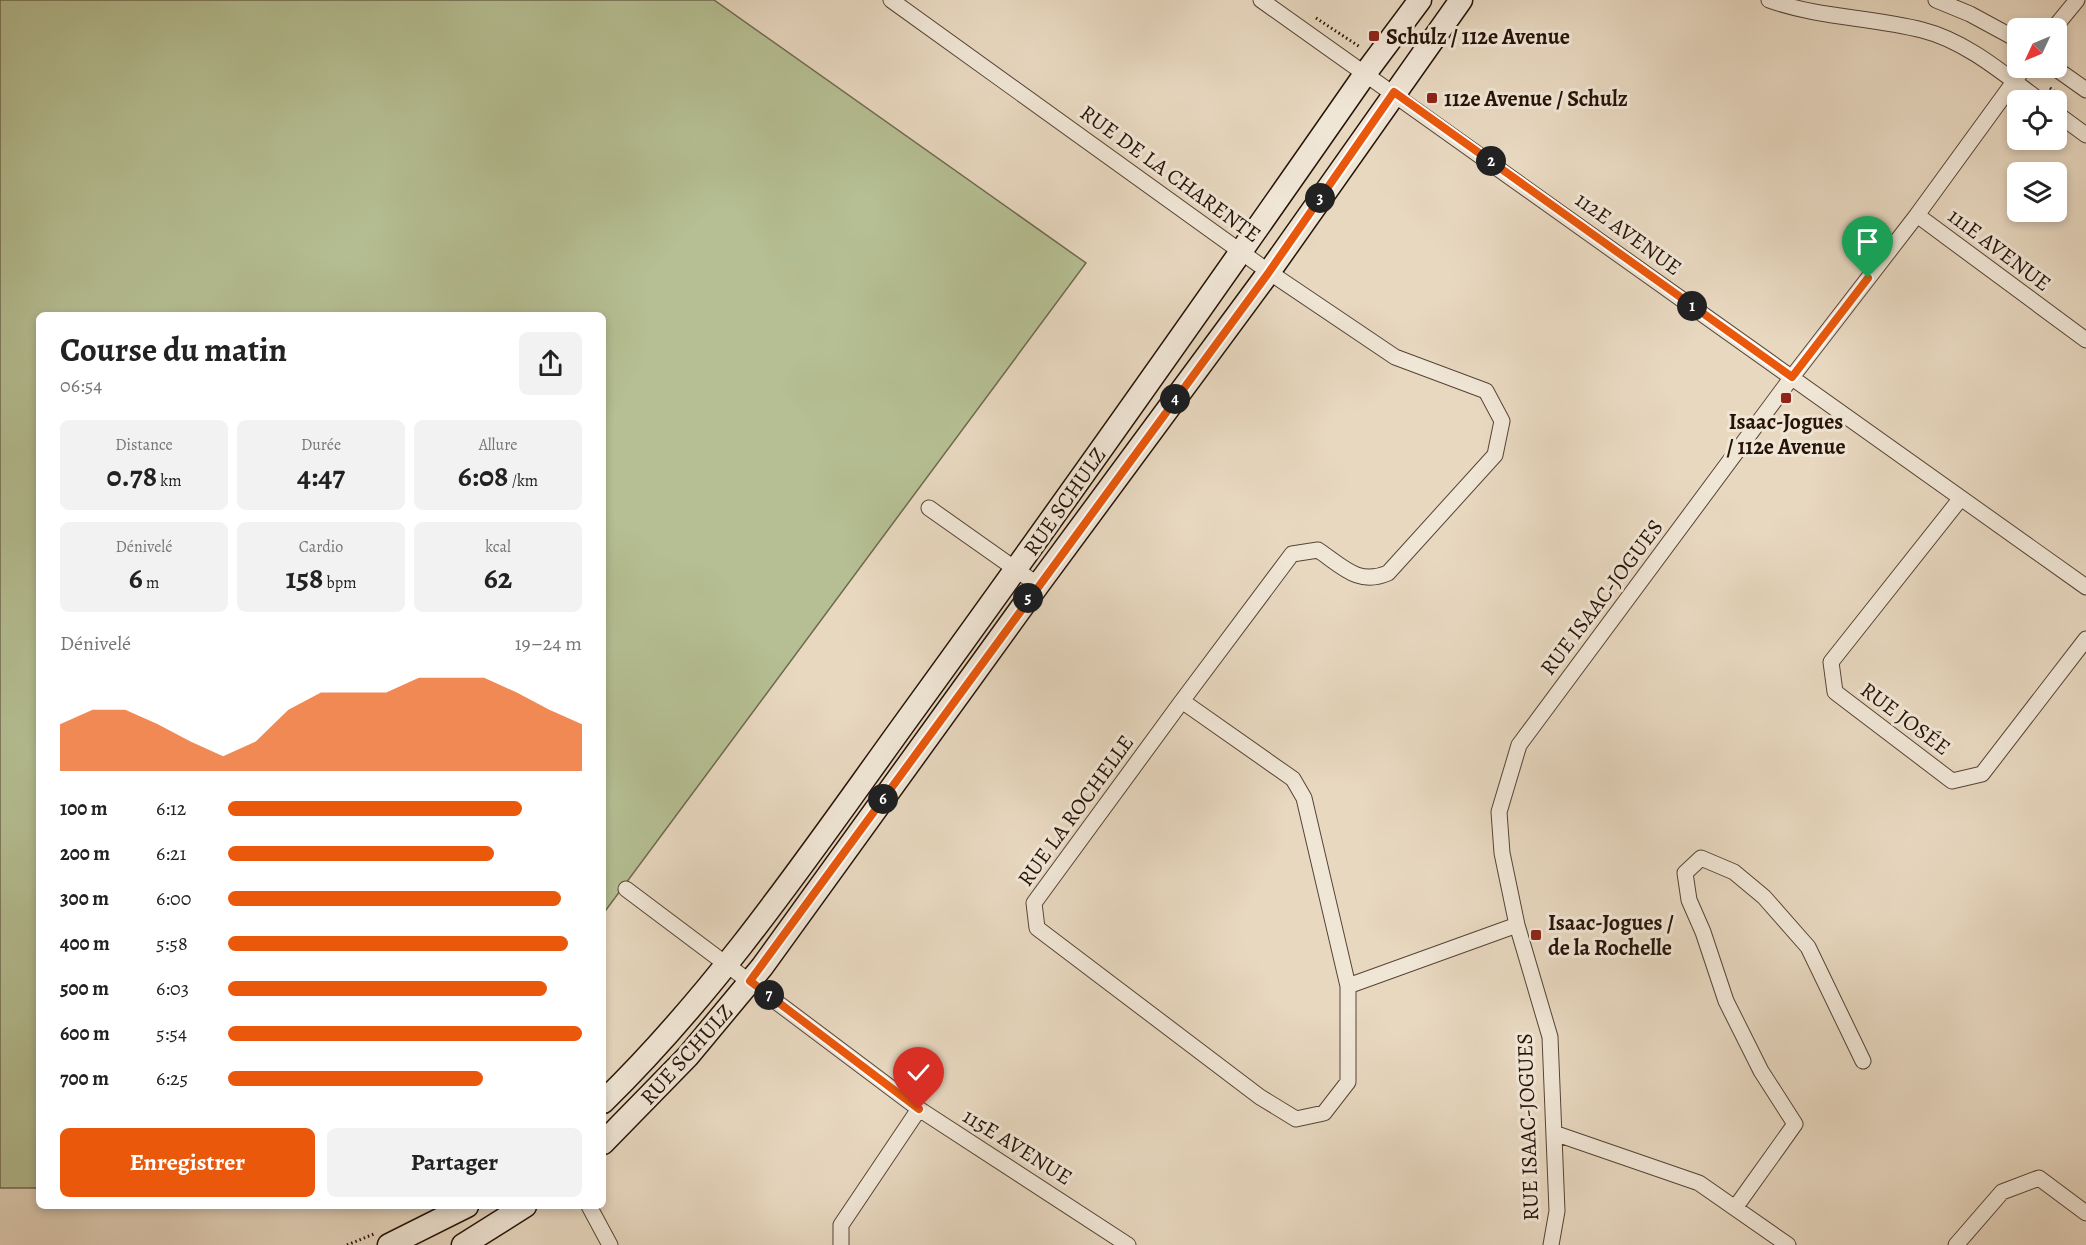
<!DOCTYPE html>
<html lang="fr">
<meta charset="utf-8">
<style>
body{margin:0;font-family:Alegreya,serif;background:#f2f2f2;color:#222;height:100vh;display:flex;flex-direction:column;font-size:22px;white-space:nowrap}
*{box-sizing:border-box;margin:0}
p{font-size:20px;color:#767676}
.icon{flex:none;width:33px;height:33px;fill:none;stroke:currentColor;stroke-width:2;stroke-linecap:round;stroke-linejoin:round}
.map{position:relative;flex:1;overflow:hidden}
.panel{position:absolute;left:36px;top:312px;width:570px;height:897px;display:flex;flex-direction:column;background:#fff;border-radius:9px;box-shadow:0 3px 9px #0003}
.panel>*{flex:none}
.needle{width:39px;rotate:226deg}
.buttons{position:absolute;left:2007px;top:18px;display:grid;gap:12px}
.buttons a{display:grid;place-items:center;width:60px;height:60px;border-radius:9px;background:#fff;box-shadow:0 3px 9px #0003;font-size:30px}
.pin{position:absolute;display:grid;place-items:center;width:51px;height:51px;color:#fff;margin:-62px -26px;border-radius:50% 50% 50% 0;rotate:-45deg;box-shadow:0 0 6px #0007}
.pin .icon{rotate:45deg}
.km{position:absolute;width:30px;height:30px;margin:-15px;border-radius:50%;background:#222;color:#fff;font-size:16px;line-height:30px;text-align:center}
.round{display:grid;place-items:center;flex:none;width:63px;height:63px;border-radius:9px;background:#f2f2f2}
.head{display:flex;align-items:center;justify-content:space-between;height:102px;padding:0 24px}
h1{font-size:33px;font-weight:600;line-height:45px}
.figures{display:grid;grid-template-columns:repeat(3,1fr);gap:9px;height:102px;padding:6px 24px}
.figures div{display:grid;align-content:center;border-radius:9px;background:#f2f2f2;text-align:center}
.figures b{font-size:30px;font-weight:600}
.figures small{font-size:16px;font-weight:400}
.figures p{font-size:16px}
.chart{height:168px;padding:12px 24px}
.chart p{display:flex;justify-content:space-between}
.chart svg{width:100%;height:108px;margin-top:6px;fill:#ea580c;opacity:.7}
.cta{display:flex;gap:12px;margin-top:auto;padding:12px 24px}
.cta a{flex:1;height:69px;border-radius:9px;background:#ea580c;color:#fff;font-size:24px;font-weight:600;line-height:69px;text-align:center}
.cta a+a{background:#f2f2f2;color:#222}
ul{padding:0 24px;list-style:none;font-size:20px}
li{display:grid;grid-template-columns:96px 72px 1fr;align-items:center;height:45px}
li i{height:15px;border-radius:8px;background:#ea580c}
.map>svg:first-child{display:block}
</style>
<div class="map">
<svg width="2086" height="1245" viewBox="0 0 2086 1245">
<rect width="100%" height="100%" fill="#e8d8c0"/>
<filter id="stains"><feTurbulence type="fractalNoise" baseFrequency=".00333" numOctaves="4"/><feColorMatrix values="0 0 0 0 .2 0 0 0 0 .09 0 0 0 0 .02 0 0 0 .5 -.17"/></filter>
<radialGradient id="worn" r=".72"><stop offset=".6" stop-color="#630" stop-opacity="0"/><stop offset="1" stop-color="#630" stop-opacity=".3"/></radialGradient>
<path fill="#b5bf93" stroke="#6e694e" stroke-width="1.5" d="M0,0H714L1086,263L603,914V315H39V1188H0Z"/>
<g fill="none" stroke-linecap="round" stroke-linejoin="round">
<g stroke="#564436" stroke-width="17">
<path id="street" d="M891,0L1269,272L1395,357L1486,391L1502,421L1495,455L1388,573C1358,586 1342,566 1318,550L1292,554L1182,701
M1261,0L2086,587
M1769,0C1819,18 1872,17 1922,30C1966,41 2004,74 2039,100
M1936,0L1970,14L2018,40
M2054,28L2077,0
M2055,68L2086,90
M2056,113L2086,135
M1917,215L2086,340
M1961,498L1831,662L1835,692L1952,781L1982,774L2086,639
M929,508L1038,585
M1182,701L1293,779L1304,798L1348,986V1082L1324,1113L1296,1119L1260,1097L1037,928L1034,903Z
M626,889L919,1109L1128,1245
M1348,986L1517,925
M1554,1133L1699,1183L1788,1245
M589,1206L610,1245
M1735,1208L1795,1124L1761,1071L1726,1001L1703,932L1689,900L1685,873L1701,858L1734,872L1764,897L1808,947L1863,1061
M841,1245V1225L919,1109
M1551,1245L1557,1211L1550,1037L1517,925L1502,853L1499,812L1519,745L1792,377L1917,215L2024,68
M1956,1245L2002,1192L2039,1178L2086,1213"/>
</g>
<g stroke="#261308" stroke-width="25">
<path id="secondary" d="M603,1102C724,984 818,842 917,706C1070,495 1221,281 1370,67L1420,0
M603,1143L688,1056L762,967L1038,585L1269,272L1461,0
M389,1245L467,1206
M463,1245L525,1206"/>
</g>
<path stroke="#261308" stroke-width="3" stroke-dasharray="1.5 3" stroke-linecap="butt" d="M1316,18L1360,47
M2050,88L2064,99
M347,1245L374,1234"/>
<use href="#street" stroke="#f0e6d6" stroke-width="15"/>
<use href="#secondary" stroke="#f0e6d6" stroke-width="22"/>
</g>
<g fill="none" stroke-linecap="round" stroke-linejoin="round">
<g stroke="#fff" stroke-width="12">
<path id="route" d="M919,1109L750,981L1269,272L1394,92L1792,377L1868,278"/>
</g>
<use href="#route" stroke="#ea580c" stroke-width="8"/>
</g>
<g fill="#8f2418" stroke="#f0e6d6" stroke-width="2">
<rect x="1368" y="30" width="12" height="12" rx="3"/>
<rect x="1426" y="92" width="12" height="12" rx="3"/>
<rect x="1780" y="392" width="12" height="12" rx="3"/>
<rect x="1530" y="929" width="12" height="12" rx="3"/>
</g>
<g text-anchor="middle" stroke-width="6" stroke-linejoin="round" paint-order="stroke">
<g font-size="22" font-weight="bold" fill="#261308" stroke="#f0e6d6" text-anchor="start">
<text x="1386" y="44">Schulz / 112e Avenue</text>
<text x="1444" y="106">112e Avenue / Schulz</text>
<text x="1786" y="429" text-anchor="middle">Isaac-Jogues<tspan x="1786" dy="25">/ 112e Avenue</tspan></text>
<text x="1548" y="930">Isaac-Jogues /<tspan x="1548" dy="25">de la Rochelle</tspan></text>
</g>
<g font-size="22" fill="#261308" stroke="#f0e6d6">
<text transform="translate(1171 173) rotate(36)" y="8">RUE DE LA CHARENTE</text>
<text transform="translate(1629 233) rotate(36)" y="8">112E AVENUE</text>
<text transform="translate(2000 249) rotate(37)" y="8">111E AVENUE</text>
<text transform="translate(1064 501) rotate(-55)" y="8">RUE SCHULZ</text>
<text transform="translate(1601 597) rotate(-53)" y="8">RUE ISAAC-JOGUES</text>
<text transform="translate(1906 718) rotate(37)" y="8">RUE JOSÉE</text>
<text transform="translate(1075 810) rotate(-54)" y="8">RUE LA ROCHELLE</text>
<text transform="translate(686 1054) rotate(-48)" y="8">RUE SCHULZ</text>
<text transform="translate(1527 1127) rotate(-92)" y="8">RUE ISAAC-JOGUES</text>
<text transform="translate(1018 1146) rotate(32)" y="8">115E AVENUE</text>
</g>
</g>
<rect width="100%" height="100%" filter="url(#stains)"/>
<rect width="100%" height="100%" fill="url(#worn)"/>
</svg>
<div class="buttons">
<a><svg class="needle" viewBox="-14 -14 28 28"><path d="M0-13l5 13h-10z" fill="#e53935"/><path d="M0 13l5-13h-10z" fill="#767676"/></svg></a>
<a><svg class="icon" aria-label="locate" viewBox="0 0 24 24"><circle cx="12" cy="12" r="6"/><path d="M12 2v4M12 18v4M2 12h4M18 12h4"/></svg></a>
<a><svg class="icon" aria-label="layers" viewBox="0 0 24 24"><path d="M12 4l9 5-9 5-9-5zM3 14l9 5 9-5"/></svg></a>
</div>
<div class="pin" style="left:1868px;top:278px;background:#1e9e55"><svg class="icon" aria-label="arrive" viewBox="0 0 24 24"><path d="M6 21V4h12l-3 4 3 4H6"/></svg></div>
<div class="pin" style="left:919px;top:1109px;background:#d93025"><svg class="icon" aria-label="check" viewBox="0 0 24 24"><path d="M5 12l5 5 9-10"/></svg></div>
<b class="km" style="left:1692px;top:306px">1</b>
<b class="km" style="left:1491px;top:161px">2</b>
<b class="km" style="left:1320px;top:198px">3</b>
<b class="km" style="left:1175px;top:399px">4</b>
<b class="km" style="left:1028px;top:598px">5</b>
<b class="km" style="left:883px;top:799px">6</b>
<b class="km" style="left:769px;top:995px">7</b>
<section class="panel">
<div class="head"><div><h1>Course du matin</h1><p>06:54</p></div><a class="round"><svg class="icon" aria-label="share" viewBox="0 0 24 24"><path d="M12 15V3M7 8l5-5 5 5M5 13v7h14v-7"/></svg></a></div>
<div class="figures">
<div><p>Distance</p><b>0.78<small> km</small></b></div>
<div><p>Durée</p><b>4:47</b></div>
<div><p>Allure</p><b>6:08<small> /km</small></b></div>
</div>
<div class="figures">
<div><p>Dénivelé</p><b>6<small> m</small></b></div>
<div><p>Cardio</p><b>158<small> bpm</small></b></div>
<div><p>kcal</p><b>62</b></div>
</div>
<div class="chart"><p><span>Dénivelé</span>19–24 m</p>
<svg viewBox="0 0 160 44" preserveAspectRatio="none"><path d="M0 44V25L10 19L20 19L30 25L40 32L50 38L60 32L70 19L80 12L90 12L100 12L110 6L120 6L130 6L140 12L150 19L160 25V44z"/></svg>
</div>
<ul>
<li><b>100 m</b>6:12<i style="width:83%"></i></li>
<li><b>200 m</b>6:21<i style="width:75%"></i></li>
<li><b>300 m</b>6:00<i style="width:94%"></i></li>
<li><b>400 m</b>5:58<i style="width:96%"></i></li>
<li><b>500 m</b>6:03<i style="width:90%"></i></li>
<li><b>600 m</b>5:54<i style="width:100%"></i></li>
<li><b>700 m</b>6:25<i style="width:72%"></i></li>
</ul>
<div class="cta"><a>Enregistrer</a><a>Partager</a></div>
</section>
</div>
